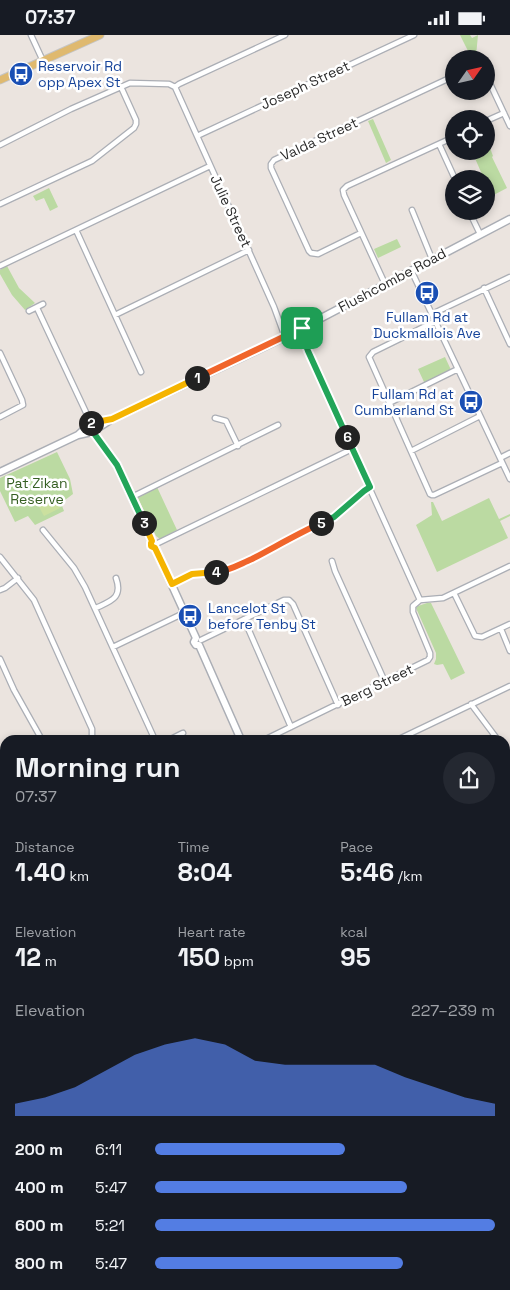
<!DOCTYPE html>
<meta charset="utf-8">
<style>
body{margin:0;font-family:"Space Grotesk",sans-serif;background:#242831;color:#f1f3f6;height:100vh;display:flex;flex-direction:column;font-size:19px;white-space:nowrap}
*{box-sizing:border-box;margin:0}
p{font-size:16px;color:#9ea1a6}
.icon{flex:none;width:28px;height:28px;fill:none;stroke:currentColor;stroke-width:2;stroke-linecap:round;stroke-linejoin:round}
.map{position:relative;flex:1;overflow:hidden}
.drawer{position:absolute;left:0px;top:700px;width:510px;height:555px;display:flex;flex-direction:column;background:#171b24;border-radius:15px 15px 0 0;box-shadow:0 2px 8px #0003}
.drawer>*{flex:none}
.needle{width:32px;rotate:56deg}
.fabs{position:absolute;left:445px;top:15px;display:grid;gap:10px}
.fabs a{display:grid;place-items:center;width:50px;height:50px;border-radius:50%;background:#171b24;box-shadow:0 2px 8px #0003;font-size:25px}
.pin{position:absolute;display:grid;place-items:center;width:42px;height:42px;color:#fff;margin:-21px;border-radius:10px;box-shadow:0 2px 8px #0006}
.km{position:absolute;width:25px;height:25px;margin:-12px;border-radius:50%;background:#222;color:#fff;font-size:14px;line-height:25px;text-align:center}
.round{display:grid;place-items:center;flex:none;width:52px;height:52px;border-radius:26px;background:#242831}
.headline{display:flex;align-items:center;justify-content:space-between;height:85px;padding:0 15px}
h1{font-size:28px;font-weight:600;line-height:38px}
.figures{display:grid;grid-template-columns:repeat(3,1fr);gap:8px;height:85px;padding:5px 15px}
.figures div{display:grid;align-content:center}
.figures b{font-size:25px;font-weight:600}
.figures small{font-size:14px;font-weight:400}
.figures p{font-size:14px}
.chart{height:140px;padding:10px 15px}
.chart p{display:flex;justify-content:space-between}
.chart svg{width:100%;height:90px;margin-top:5px;fill:#537de3;opacity:.7}
ul{padding:0 15px;list-style:none;font-size:16px}
li{display:grid;grid-template-columns:80px 60px 1fr;align-items:center;height:38px}
li i{height:12px;border-radius:6px;background:#537de3}
.status{display:flex;justify-content:space-between;align-items:center;height:35px;padding:0 25px;background:#171b24;direction:ltr}
.status svg{height:14px;fill:currentColor}
.map>svg:first-child{display:block}
</style>
<div class="status"><b>07:37</b><svg viewBox="0 0 49 12"><path d="M0 12V9h3v3zM5 12V6h3v6zM10 12V3h3v9zM15 12V0h3v12zM26 1h20v11H26zM47 4h2v5h-2z"/></svg></div>
<div class="map">
<svg width="510" height="1255" viewBox="0 0 510 1255">
<rect width="100%" height="100%" fill="#ebe4df"/>
<path fill="#bbdaa2" d="M460,0H470L472,3L478,0L476,21L475,24H472Z
M373,84L391,125L386,128L368,86Z
M490,113L493,121L492,122L507,153L486,164V154L488,153L486,149V144H484L474,121L480,117V116H486V115Z
M49,153L58,172L50,176L44,163L36,166L33,161Z
M397,204L401,212L378,223L374,214Z
M7,231L19,253L35,268L25,275L12,260L0,239V235Z
M445,322L451,335L423,349L424,347L418,334Z
M57,417L70,444L73,459L61,468L64,476L35,490L28,481L15,487L0,456V443Z
M157,452L177,495L160,504L156,501L138,463Z
M489,463L499,484L510,479V481L500,486L508,503L437,537L416,490L432,480L431,467H433L442,486Z
M427,568H431L465,638L451,645L443,629L437,630L434,629L436,624V618L416,573L418,571Z
M0,778L5,785V833L0,836V811L3,808L0,804Z
M5,858V884L0,873V860Z
M509,1090L510,1093V1143L505,1136V1093Z"/>
<path fill="#cbe09f" d="M56,464L60,473L44,481L39,472Z"/>
<g fill="none" stroke-linecap="round" stroke-linejoin="round">
<path stroke="#7fd0e0" stroke-width="1" d="M505,791L510,789"/>
<g stroke="#abaeb5" stroke-width="7">
<path id="street" d="M31,0L43,26
M486,40L510,91
M175,52L274,272L285,302
M175,52L179,49L285,0
M486,86L504,78
M197,101L414,0
M439,109L455,144
M0,110L71,74L130,48L169,49L175,52
M0,169L92,126L134,93L136,89V85L121,52
M412,175L432,224
M469,176L480,199
M76,195L141,337
M361,198L318,219L311,218L309,216L271,133V129L274,125L454,41
M0,231L210,131
M411,235L510,444
M385,249L344,160L343,155L347,151L454,102
M484,253L510,309
M37,273L91,388
M29,276L43,269
M432,279L510,242
M115,280L249,215
M436,286L373,317L369,322L430,459L432,460H434L502,428
M302,293L303,302L309,319L420,565
M0,318L22,365L23,370L0,382
M389,368L458,334
M215,383L226,386L238,411
M411,416L480,381
M500,423L510,418
M132,462L278,390
M43,495L74,533L85,552L155,705
M158,508L352,414
M0,522L34,565L92,694V701L90,705
M332,526L335,536L385,647
M171,549L192,539L227,536L277,511L300,498L334,482L364,455L370,452
M0,555L5,553L18,543
M454,558L475,601L482,602L510,589
M96,573C111,566 123,563 116,543
M244,584L291,692
M501,594L510,616
M201,605L284,565H289L293,569L338,670
M113,612L184,578
M0,624L14,655L42,705
M471,669L498,705
M169,705L183,698
M264,705L428,625L430,622V618L413,577V571L420,565L443,563L510,531
M397,705L510,651
M505,715L510,721
M0,731L5,734
M505,755L510,754
M505,828L510,826
M505,877L510,876
M0,887L5,898
M0,1021L5,1019
M505,1061L510,1057
M0,1081L5,1079
M505,1170L510,1166
M505,1181L510,1188
M505,1234L510,1231
M61,1250L63,1255
M112,1250L150,1255
M417,1250L419,1255
M505,1250L508,1255
M367,1255L368,1253
M473,1255L481,1250"/>
</g>
<g stroke="#abaeb5" stroke-width="9">
<path id="secondary" d="M98,393L112,384L285,302L510,184
M93,397L117,430L152,506
M78,400L91,388L108,385
M0,437L78,400L96,396
M155,513L196,603L194,607L196,610H199L241,705
M301,1255L303,1250"/>
</g>
<g stroke="#c4c4c4" stroke-width="9">
<path id="primary" d="M0,45L100,0
M505,986L510,984
M505,992L510,990
M0,1237L5,1236
M0,1244L5,1243"/>
</g>
<use href="#street" stroke="#fff" stroke-width="4.5"/>
<use href="#secondary" stroke="#fff" stroke-width="6"/>
<use href="#primary" stroke="#dfb96f" stroke-width="7"/>
</g>
<g fill="none" stroke-linecap="round" stroke-linejoin="round">
<g stroke="#fff" stroke-width="10">
<path id="split-1" d="M197,343L302,293"/>
</g>
<g stroke="#fff" stroke-width="10">
<path id="split-2" d="M91,388L112,384L197,343"/>
</g>
<g stroke="#fff" stroke-width="10">
<path id="split-3" d="M91,388L89,392L90,395L93,397L117,430L144,488"/>
</g>
<g stroke="#fff" stroke-width="10">
<path id="split-4" d="M144,488L152,506L151,508V511L155,513L172,549L192,539L216,537"/>
</g>
<g stroke="#fff" stroke-width="10">
<path id="split-5" d="M216,537C229,536 240,529 252,524C275,512 297,499 321,488"/>
</g>
<g stroke="#fff" stroke-width="10">
<path id="split-6" d="M321,488L334,482L364,456L370,452L347,402"/>
</g>
<g stroke="#fff" stroke-width="10">
<path id="split-7" d="M302,293L303,302L308,316L347,402"/>
</g>
<use href="#split-1" stroke="#f0652b" stroke-width="6"/>
<use href="#split-2" stroke="#f5b400" stroke-width="6"/>
<use href="#split-3" stroke="#22a559" stroke-width="6"/>
<use href="#split-4" stroke="#f5b400" stroke-width="6"/>
<use href="#split-5" stroke="#f0652b" stroke-width="6"/>
<use href="#split-6" stroke="#22a559" stroke-width="6"/>
<use href="#split-7" stroke="#22a559" stroke-width="6"/>
</g>
<defs>
<g id="bus-disc" transform="scale(1.25)"><circle r="9.5" fill="#1a4fb4" stroke="#fff"/><path d="M-5-6H5V4H4V6H2V4H-2V6H-4V4H-5ZM-3.5-4V0h7V-4ZM-3.5 1.2v1.5H-2V1.2ZM2 1.2v1.5H3.5V1.2Z" fill="#fff"/></g>
</defs>
<g fill-rule="evenodd">
<use href="#bus-disc" x="21" y="39"/>
<use href="#bus-disc" x="427" y="258"/>
<use href="#bus-disc" x="471" y="367"/>
<use href="#bus-disc" x="190" y="581"/>
</g>
<g text-anchor="middle" stroke-width="5" stroke-linejoin="round" paint-order="stroke">
<g font-size="14" fill="#164399" stroke="#fff" text-anchor="start">
<text x="38" y="36">Reservoir Rd<tspan x="38" dy="16">opp Apex St</tspan></text>
<text x="427" y="287" text-anchor="middle">Fullam Rd at<tspan x="427" dy="16">Duckmallois Ave</tspan></text>
<text x="454" y="364" text-anchor="end">Fullam Rd at<tspan x="454" dy="16">Cumberland St</tspan></text>
<text x="208" y="578">Lancelot St<tspan x="208" dy="16">before Tenby St</tspan></text>
</g>
<g font-size="14" fill="#2b2b2b" stroke="#fff">
<text transform="translate(305 50) rotate(-25)" y="5">Joseph Street</text>
<text transform="translate(319 104) rotate(-25)" y="5">Valda Street</text>
<text transform="translate(231 176) rotate(65)" y="5">Julie Street</text>
<text transform="translate(392 245) rotate(-28)" y="5">Flushcombe Road</text>
<text transform="translate(377 650) rotate(-26)" y="5">Berg Street</text>
</g>
<g font-size="14" fill="#365f23" stroke="#fff">
<text x="37" y="453">Pat Zikan<tspan x="37" dy="16">Reserve</tspan></text>
</g>
</g>
</svg>
<div class="fabs">
<a><svg class="needle" viewBox="-14 -14 28 28"><path d="M0-13l5 13h-10z" fill="#e53935"/><path d="M0 13l5-13h-10z" fill="#9ea1a6"/></svg></a>
<a><svg class="icon" aria-label="locate" viewBox="0 0 24 24"><circle cx="12" cy="12" r="6"/><path d="M12 2v4M12 18v4M2 12h4M18 12h4"/></svg></a>
<a><svg class="icon" aria-label="layers" viewBox="0 0 24 24"><path d="M12 4l9 5-9 5-9-5zM3 14l9 5 9-5"/></svg></a>
</div>
<div class="pin" style="left:302px;top:293px;background:#1e9e55"><svg class="icon" aria-label="arrive" viewBox="0 0 24 24"><path d="M6 21V4h12l-3 4 3 4H6"/></svg></div>
<b class="km" style="left:197px;top:343px">1</b>
<b class="km" style="left:91px;top:388px">2</b>
<b class="km" style="left:144px;top:488px">3</b>
<b class="km" style="left:216px;top:537px">4</b>
<b class="km" style="left:321px;top:488px">5</b>
<b class="km" style="left:347px;top:402px">6</b>
<section class="drawer">
<div class="headline"><div><h1>Morning run</h1><p>07:37</p></div><a class="round"><svg class="icon" aria-label="share" viewBox="0 0 24 24"><path d="M12 15V3M7 8l5-5 5 5M5 13v7h14v-7"/></svg></a></div>
<div class="figures">
<div><p>Distance</p><b>1.40<small> km</small></b></div>
<div><p>Time</p><b>8:04</b></div>
<div><p>Pace</p><b>5:46<small> /km</small></b></div>
</div>
<div class="figures">
<div><p>Elevation</p><b>12<small> m</small></b></div>
<div><p>Heart rate</p><b>150<small> bpm</small></b></div>
<div><p>kcal</p><b>95</b></div>
</div>
<div class="chart"><p><span>Elevation</span>227–239 m</p>
<svg viewBox="0 0 160 44" preserveAspectRatio="none"><path d="M0 44V38L10 35L20 30L30 22L40 14L50 9L60 6L70 9L80 17L90 19L100 19L110 19L120 19L130 25L140 30L150 35L160 38V44z"/></svg>
</div>
<ul>
<li><b>200 m</b>6:11<i style="width:56%"></i></li>
<li><b>400 m</b>5:47<i style="width:74%"></i></li>
<li><b>600 m</b>5:21<i style="width:100%"></i></li>
<li><b>800 m</b>5:47<i style="width:73%"></i></li>
</ul>
</section>
</div>
